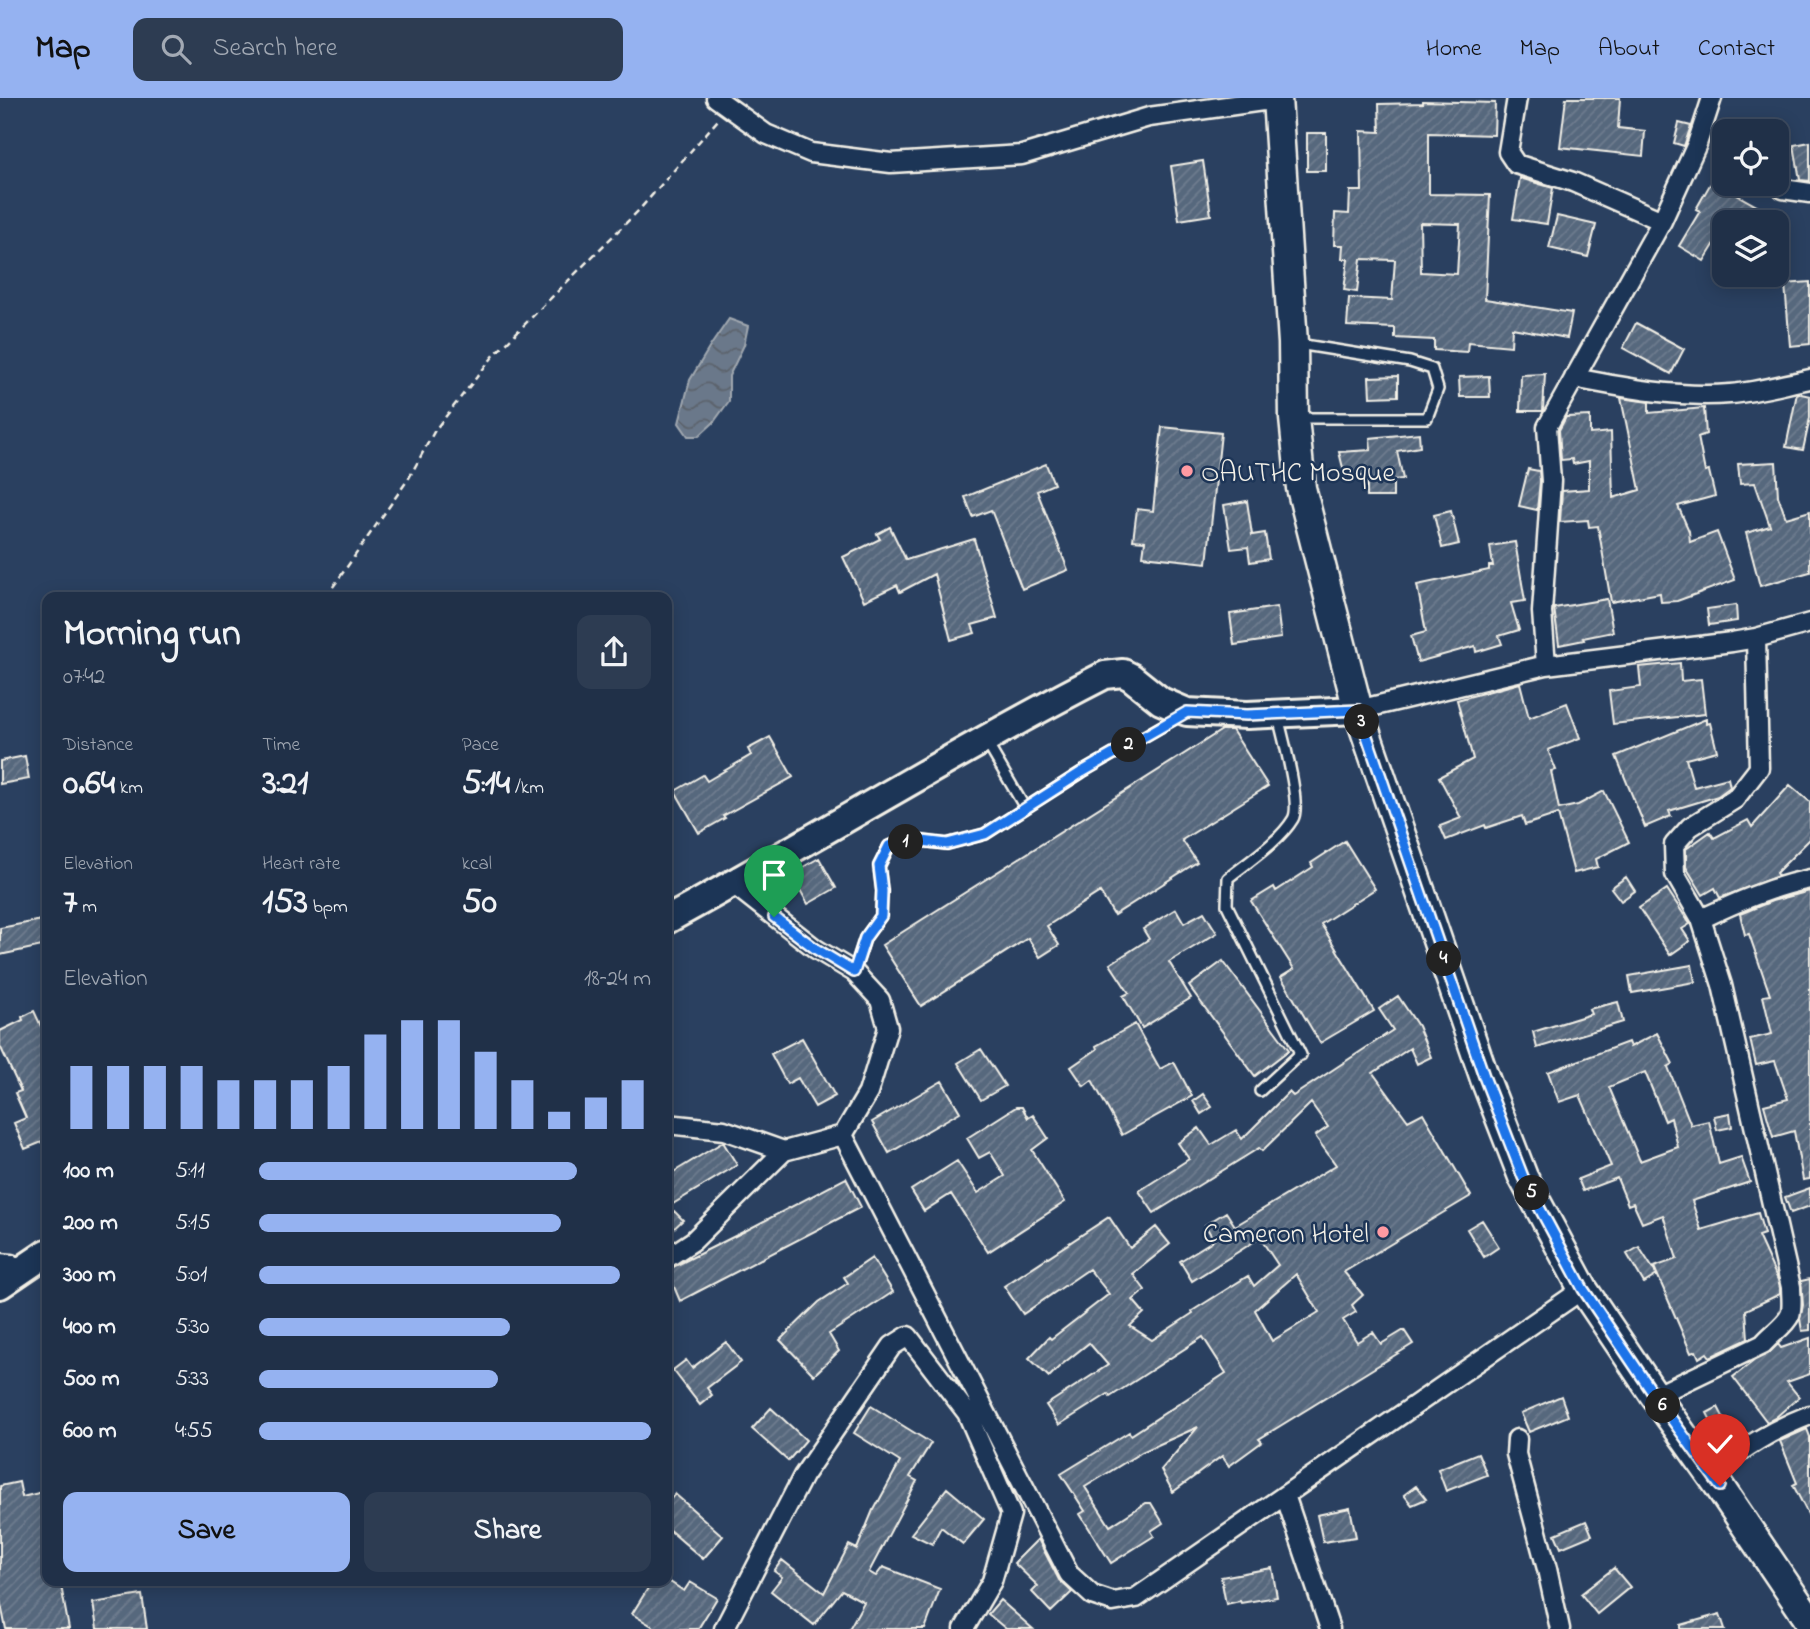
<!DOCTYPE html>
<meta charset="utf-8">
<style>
body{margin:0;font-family:"Indie Flower",sans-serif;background:#2d3c52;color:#f1f3f6;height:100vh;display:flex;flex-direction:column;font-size:26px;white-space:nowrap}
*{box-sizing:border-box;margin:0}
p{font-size:23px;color:#a2a9b4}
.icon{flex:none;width:38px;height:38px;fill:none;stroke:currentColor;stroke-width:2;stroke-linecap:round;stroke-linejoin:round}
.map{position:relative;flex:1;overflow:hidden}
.details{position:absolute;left:42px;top:494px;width:630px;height:994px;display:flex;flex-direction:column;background:#203048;border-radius:14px;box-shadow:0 4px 18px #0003,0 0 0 2px #3d4b60}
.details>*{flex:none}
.fabs{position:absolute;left:1712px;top:21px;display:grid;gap:14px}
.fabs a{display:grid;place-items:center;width:77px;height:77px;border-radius:14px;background:#203048;box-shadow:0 4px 18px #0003,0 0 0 2px #3d4b60;font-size:35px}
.pin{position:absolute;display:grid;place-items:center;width:60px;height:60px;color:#fff;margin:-72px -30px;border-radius:50% 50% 50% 0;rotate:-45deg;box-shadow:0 0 7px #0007}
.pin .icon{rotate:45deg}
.km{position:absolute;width:35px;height:35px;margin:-18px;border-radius:50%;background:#222;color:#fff;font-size:19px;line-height:35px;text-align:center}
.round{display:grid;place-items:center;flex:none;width:74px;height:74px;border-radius:14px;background:#2d3c52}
.headline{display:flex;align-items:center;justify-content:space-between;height:119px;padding:0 21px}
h1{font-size:38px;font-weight:700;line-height:52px}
.metrics{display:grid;grid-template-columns:repeat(3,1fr);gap:10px;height:119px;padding:7px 21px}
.metrics div{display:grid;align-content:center}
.metrics b{font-size:35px;font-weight:700}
.metrics small{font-size:19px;font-weight:400}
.metrics p{font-size:19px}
.chart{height:196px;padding:14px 21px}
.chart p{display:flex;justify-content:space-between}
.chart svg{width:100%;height:126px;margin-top:7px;stroke:#95b2f1;stroke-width:6}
.action{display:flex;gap:14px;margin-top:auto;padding:14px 21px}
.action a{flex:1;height:80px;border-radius:14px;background:#95b2f1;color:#111;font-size:28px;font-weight:700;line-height:80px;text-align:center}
.action a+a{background:#2d3c52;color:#f1f3f6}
ul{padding:0 21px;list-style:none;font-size:23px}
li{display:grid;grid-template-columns:112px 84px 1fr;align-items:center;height:52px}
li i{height:18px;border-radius:9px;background:#95b2f1}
header{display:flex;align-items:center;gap:42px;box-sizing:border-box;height:98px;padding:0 35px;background:#95b2f1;color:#111}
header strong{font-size:33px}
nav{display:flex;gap:38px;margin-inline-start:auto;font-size:24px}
.search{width:490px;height:63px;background:#2d3c52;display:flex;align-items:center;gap:18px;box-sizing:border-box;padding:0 24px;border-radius:14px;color:#a2a9b4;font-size:26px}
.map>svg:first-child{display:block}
</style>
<header>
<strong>Map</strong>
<div class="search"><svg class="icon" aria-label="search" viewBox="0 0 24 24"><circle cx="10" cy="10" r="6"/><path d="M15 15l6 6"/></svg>Search here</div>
<nav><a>Home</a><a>Map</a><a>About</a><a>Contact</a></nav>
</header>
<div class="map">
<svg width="1810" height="1531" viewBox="0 0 1810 1531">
<defs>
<pattern id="water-waves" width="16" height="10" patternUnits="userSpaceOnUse" patternTransform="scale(1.75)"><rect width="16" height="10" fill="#6a788a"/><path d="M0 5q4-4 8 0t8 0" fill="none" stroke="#5b626b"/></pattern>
<pattern id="building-hatch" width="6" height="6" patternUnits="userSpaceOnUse" patternTransform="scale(1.75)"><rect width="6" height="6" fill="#56677d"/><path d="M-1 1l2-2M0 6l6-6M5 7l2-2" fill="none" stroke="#6f7d8f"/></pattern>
</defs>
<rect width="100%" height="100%" fill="#2a4060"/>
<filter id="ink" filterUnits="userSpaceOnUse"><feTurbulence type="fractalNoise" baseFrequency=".0143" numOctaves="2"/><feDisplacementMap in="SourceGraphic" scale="14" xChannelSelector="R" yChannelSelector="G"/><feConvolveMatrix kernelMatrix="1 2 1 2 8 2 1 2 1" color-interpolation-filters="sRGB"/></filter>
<g filter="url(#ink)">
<path fill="url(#water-waves)" stroke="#a1a8b0" stroke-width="2" d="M729,221L748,228L744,247L729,278V303L713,325L699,338H688L679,325L690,282L711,247Z"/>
<path fill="url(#building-hatch)" stroke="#f4f1e8" stroke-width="2" fill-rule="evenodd" d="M1566,0H1620L1618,30L1645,33L1643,58L1560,49Z
M1423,3L1495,5L1494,37L1429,35V96L1490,97L1485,201L1572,215L1567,240L1512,230L1511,248L1468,244L1467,254L1434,252V242L1395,240V230L1347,228L1349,200L1392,202L1395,162L1361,161L1357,194L1344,192L1348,161H1342L1343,147H1334L1335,115L1349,116L1350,93H1362L1361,33L1380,34L1379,6L1423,5ZM1420,125L1460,126L1457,176L1421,174Z
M1679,25L1691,28L1684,48L1674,45Z
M1307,35H1326V73H1307Z
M1810,44V83L1800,82L1794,47Z
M1203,63L1211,117L1179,122L1171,68Z
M1520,80L1553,90L1547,126L1513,121Z
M1712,83L1769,115L1764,124H1724V131L1704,163L1679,148L1700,113L1696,111Z
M1557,118L1596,127L1588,159L1549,150Z
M1810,184V246L1790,248L1785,186Z
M1636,225L1684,251L1671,276L1623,250Z
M1545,276L1543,313H1520L1521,277Z
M1398,278V298L1370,299L1369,279Z
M1489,278L1490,299H1460L1459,279Z
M1797,295L1810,298V320L1803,352L1786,349Z
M1621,300L1649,304V315L1704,310L1706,336L1698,339L1705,374L1709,373L1715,398L1678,408L1689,433L1690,444L1717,434L1735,482L1677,503L1661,504L1660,495L1611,504L1598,428L1589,429L1588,422L1560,424L1562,393L1589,391V363L1573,366L1572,361L1561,362L1559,332L1566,319L1590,318V336L1611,334L1613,400L1640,392Z
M1162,329L1221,335L1207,465L1143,458L1145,443L1133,442L1137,411L1153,413Z
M1419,335L1420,349L1397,353L1403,381L1393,382V399H1367V377L1346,382L1339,354L1371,352L1370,340Z
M1776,364L1778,398L1786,420L1810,413V474L1760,488L1746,435L1770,428L1755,385L1740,386L1738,366Z
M1046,366L1054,386L1037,393L1068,472L1022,491L991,412L973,419L965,399Z
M1528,371L1539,373L1540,383L1537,412L1519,408Z
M1247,403L1252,437L1265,435L1269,461L1250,464L1248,449L1231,451L1224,407Z
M1451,413L1459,446L1442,450L1434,417Z
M890,429L906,462L974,441L997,520L972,527L975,535L951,542L934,476L900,494L897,487L864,503L843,459L880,441L877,436Z
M1515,444L1525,503L1511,505L1519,532L1499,538L1502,546L1476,554L1475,548L1418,564L1411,538L1426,534L1417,487L1489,472V468H1493L1490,448Z
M1607,501L1613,534L1583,540L1584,542L1559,547L1554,510Z
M1736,507L1737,523L1709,527L1707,511Z
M1277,509L1281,540L1234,547L1230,516Z
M1680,565L1681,583L1701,581L1705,616L1613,626L1609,593L1641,589L1639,569Z
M1520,585L1529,620L1567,605L1580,640L1548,652L1556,672L1551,673L1559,711L1578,707L1604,693L1629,744L1596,761L1598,769L1574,775L1558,716L1525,727L1522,718L1486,730L1485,727L1446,742L1440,728L1461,720L1439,679L1473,661L1457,602Z
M1706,621V626L1710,625L1717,653L1686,661L1694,689L1728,680L1730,689L1718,698L1669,713L1671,718L1645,729L1616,658Z
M1222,632H1232L1268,688L1182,742L1197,764L1114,817L1100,794L1047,828L1059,847L1040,859L1028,840L921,908L882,847Z
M770,639L793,679L723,718L725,720L699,735L675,693L703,677L707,683L751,657L748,651Z
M25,658L29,681L0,686V663Z
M1790,687L1810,704V741L1776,775L1778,778L1720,800L1715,790L1703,797L1686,769V751L1710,734L1714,740L1748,722L1752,729Z
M1345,743L1375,791L1321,826L1374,913L1320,945L1281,879L1294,871L1251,803L1274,789L1276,793L1313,769L1311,765Z
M819,760L836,790L808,806L791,776Z
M1626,779L1635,793L1621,803L1611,790Z
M1667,791L1690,826L1682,831L1690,843L1670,857L1639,810Z
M1810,793V1081L1803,1082L1794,1033L1773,1039L1764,1007L1788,1001L1775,963L1756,967L1750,941L1772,936L1763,898L1770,897L1749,836L1745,837L1740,816L1772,803Z
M1176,811L1184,825L1204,814L1217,835L1169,864L1191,900L1142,930L1123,898L1129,895L1110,866L1149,841L1143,831Z
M47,821V847L0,857V830Z
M1223,863L1289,952L1255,978L1189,888Z
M1692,867L1695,884L1632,895L1629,878Z
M1398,898L1418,928L1431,959L1417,966L1410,950L1373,975L1408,1023L1423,1015L1471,1098L1344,1174L1363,1197L1352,1207L1356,1214L1343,1222L1357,1244L1373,1234L1381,1246L1404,1232L1413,1246L1259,1341L1262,1344L1229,1368L1222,1358L1173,1394L1161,1372L1198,1329L1142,1354L1085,1389L1110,1428L1146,1405H1151L1163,1425L1151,1433L1154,1438L1111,1465L1080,1416L1085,1413L1061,1376L1129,1334L1131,1337L1226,1275L1203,1239L1110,1299L1108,1296L1059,1327L1046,1307L1108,1267L1089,1245L1060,1268L1049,1279L1029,1260L1049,1239L1051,1241L1109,1196L1089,1171L1023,1216L1004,1188L1109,1119L1130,1150L1156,1129L1170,1146L1133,1176L1145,1192L1133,1202L1144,1215L1130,1228L1152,1242L1193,1215L1192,1213L1248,1178L1254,1188L1278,1167L1260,1140L1192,1183L1180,1163L1214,1142L1205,1127L1226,1114L1235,1128L1336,1067L1315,1038L1328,1029L1311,1005L1262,1053L1259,1050L1154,1115L1139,1093L1189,1061L1178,1045L1199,1030L1211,1047L1236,1032L1242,1041L1289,994L1293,998L1393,932L1379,911ZM1296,1176L1319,1214L1272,1243L1255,1212Z
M1618,904L1623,924L1537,950L1533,934L1591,916L1589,911Z
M34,913L47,941V1042L25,1051L14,1025L26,1020L15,995L21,993L0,948V933L23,922L22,919Z
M1135,926L1160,971L1174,964L1192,998L1122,1037L1092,982L1084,988L1071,969L1097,951L1096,948Z
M1657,935L1673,966L1668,969L1691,1027L1709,1023L1719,1066L1741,1059L1750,1084L1692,1103L1701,1132L1758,1115L1764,1136L1758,1138L1778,1182L1780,1190V1196L1746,1212L1748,1241L1710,1259L1707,1255L1699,1260L1696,1253L1691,1255L1654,1169L1677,1161L1663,1117L1642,1125L1633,1105L1628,1107L1617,1080L1583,1093L1578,1081L1611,1068L1580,997L1559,1004L1548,974L1628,944L1630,949ZM1645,974L1665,1023L1671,1020L1678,1049L1640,1063L1609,989Z
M802,940L835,998L815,1009L798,980L787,986L771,956Z
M981,951L1005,988L981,1002L958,965Z
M942,983L960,1014L889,1055L872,1024Z
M1203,996L1212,1009L1201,1016L1193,1003Z
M1016,1009H1022L1028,1020L1033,1017L1048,1040L1032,1052L1065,1104L988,1154L951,1096L924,1113L911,1092L957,1063L978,1095L1005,1078L990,1054L979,1060L967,1040Z
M1730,1015L1732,1029L1717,1032L1714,1018Z
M723,1044L737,1067L671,1107L667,1099V1078Z
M846,1080L861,1109L680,1203L667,1172L745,1133Z
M1810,1090V1108L1791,1115L1785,1099Z
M674,1113L683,1122L667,1137V1119Z
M1482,1122L1499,1149L1484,1159L1467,1131Z
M1639,1149L1657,1177L1644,1185L1627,1156Z
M872,1160L893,1194L829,1236L839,1253L814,1277L780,1242L819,1204L848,1185L844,1179Z
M1810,1181V1232L1802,1233L1800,1221L1803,1207L1801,1183Z
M1810,1240V1276L1787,1284L1799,1299L1775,1320L1767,1324L1733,1279L1755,1262L1768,1256L1778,1246L1781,1250Z
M726,1244L741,1264L707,1290L712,1297L700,1307L673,1272L686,1262L692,1270Z
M1561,1298L1568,1318L1529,1334L1521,1315Z
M871,1308L931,1345L910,1379L917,1383L869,1474L876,1478L883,1469L940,1491L925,1531H849L864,1504L842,1492L814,1527L771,1493L782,1479L774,1473L782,1462L824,1495L849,1447L857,1451L873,1412H874L900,1364L854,1335Z
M1718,1309L1732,1336L1721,1342L1707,1315Z
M771,1310L806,1342L788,1363L752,1331Z
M1807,1331L1810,1339V1420L1793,1387L1797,1385L1780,1343Z
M1478,1355L1487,1377L1446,1393L1438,1371Z
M19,1384L22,1399L43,1394L47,1417V1482H60L69,1531H6L0,1502V1388Z
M1416,1388L1426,1401L1412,1407L1404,1397Z
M947,1390L984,1421L963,1446L941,1429L932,1446L911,1436Z
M675,1396L723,1438L703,1461L667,1430V1405Z
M1350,1410L1356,1439L1323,1444L1317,1417Z
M1586,1423L1592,1437L1561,1450L1555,1436Z
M1038,1441L1059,1482L1072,1494L1051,1514L1032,1494L1038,1488L1014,1465Z
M1272,1470L1277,1499L1241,1505L1240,1503L1226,1506L1221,1479Z
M1614,1470L1630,1489L1597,1516L1581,1496Z
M653,1482H667L684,1493L690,1484L717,1500L698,1531H657L632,1516Z
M142,1497L147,1531H97L93,1505Z
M1000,1502L1033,1531H1006L988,1516Z
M1720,1516L1725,1531H1681V1527Z"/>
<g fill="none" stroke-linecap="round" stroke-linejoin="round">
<g stroke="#f4f1e8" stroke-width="14">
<path id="lane" d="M1296,320H1427L1438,291L1432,271L1410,264L1298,246
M1278,618C1282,637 1302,706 1293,721C1280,743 1248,764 1228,780L1227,807L1301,957
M987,645L1025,710
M854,874L865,840L881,818L882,793L879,768L889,748L913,742L947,746L985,736L1082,674L1183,616
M1260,993L1300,956"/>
</g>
<g stroke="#f4f1e8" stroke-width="23">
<path id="street" d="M716,0L766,36L811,55L891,65L1022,57L1149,19L1277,1
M1517,0L1508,54L1516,66L1573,84L1662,123
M1783,91L1810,95
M1574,280C1626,290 1677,300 1730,296C1757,294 1784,286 1810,281
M1546,567L1542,514L1551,383L1547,329L1662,123L1697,46L1712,0
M1358,612L1546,567L1732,544L1756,540L1810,525
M1701,821C1737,804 1771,789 1810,781
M667,1026L724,1032L784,1053
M843,1037L1069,1476L1092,1497L1113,1504L1136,1500L1583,1191
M667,1160L693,1143L784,1053L843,1037L868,995L888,930L880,902L854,874L816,851L733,786
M0,1165L11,1166
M1655,1298L1763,1246C1771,1236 1785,1228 1790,1217C1793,1209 1791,1197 1791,1189L1722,887L1701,821L1675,776L1674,747L1690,729L1735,701L1759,670L1756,540
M1517,1341L1516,1356L1547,1471L1560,1531
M1710,1375C1744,1350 1771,1332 1810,1317
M1285,1397L1330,1531
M724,1531L803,1378L892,1248L908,1238L967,1315L1011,1416L992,1483L964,1531"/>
</g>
<g stroke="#f4f1e8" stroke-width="32">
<path id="secondary" d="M667,822C814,742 956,653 1105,577L1123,575L1131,579L1161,603L1187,614L1247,617L1358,612
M0,1187L47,1155"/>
</g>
<g stroke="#f4f1e8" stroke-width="33">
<path id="primary" d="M1277,0L1293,245L1294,320L1301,390L1358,612L1485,981L1523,1079L1583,1191L1655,1298L1719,1388L1810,1523"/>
</g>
<path stroke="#f4f1e8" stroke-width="2.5" stroke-dasharray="7 5" stroke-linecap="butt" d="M326,499L409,380L435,332L495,256L639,112L718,22"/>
<use href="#lane" stroke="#1d3557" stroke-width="9"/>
<use href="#street" stroke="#1d3557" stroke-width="18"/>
<use href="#secondary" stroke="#1d3557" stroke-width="26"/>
<use href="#primary" stroke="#1d3557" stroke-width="28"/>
</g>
</g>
<g fill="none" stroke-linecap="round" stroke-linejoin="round" filter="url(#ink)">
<g stroke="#fff" stroke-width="14">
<path id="route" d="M774,819L816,851L854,874L865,840L881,818L882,793L879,768L889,748L914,742L947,746L985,736L1082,674L1187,614L1247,617L1358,612L1485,981L1523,1079L1583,1191L1655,1298L1720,1388"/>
</g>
<use href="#route" stroke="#1a73e8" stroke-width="9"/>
</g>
<g fill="#ff9aa2" stroke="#1d3557" stroke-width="2.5">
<circle cx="1187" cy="373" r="7"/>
<circle cx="1383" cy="1134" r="7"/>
</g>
<g text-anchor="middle" stroke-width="5" stroke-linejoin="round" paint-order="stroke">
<g font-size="28" fill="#f4f1e8" stroke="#1d3557" text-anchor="start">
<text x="1201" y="383">OAUTHC Mosque</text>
<text x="1369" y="1144" text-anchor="end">Cameron Hotel</text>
</g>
</g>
</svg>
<div class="fabs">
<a><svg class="icon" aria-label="locate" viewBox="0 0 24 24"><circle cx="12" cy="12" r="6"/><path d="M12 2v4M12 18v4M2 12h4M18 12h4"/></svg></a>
<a><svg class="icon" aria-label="layers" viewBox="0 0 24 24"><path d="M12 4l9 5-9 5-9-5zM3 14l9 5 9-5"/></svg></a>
</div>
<div class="pin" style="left:774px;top:819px;background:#1e9e55"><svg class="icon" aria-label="arrive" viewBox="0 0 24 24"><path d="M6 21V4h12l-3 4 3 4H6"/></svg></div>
<div class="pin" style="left:1720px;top:1388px;background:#d93025"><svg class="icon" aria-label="check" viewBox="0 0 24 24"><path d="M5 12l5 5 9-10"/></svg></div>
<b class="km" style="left:906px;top:744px">1</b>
<b class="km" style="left:1129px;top:647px">2</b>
<b class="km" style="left:1362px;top:624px">3</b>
<b class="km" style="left:1444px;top:861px">4</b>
<b class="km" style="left:1532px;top:1095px">5</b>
<b class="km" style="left:1663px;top:1308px">6</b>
<section class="details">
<div class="headline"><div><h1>Morning run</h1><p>07:42</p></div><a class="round"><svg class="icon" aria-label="share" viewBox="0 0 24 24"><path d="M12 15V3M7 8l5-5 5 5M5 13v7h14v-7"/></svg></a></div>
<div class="metrics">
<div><p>Distance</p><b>0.64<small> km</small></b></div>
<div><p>Time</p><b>3:21</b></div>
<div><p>Pace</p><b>5:14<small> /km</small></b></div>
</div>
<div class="metrics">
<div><p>Elevation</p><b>7<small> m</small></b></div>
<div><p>Heart rate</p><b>153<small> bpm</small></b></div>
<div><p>kcal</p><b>50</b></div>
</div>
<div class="chart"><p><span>Elevation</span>18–24 m</p>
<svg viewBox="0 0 160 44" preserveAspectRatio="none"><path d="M5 44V22M15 44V22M25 44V22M35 44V22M45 44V27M55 44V27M65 44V27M75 44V22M85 44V11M95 44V6M105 44V6M115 44V17M125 44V27M135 44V38M145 44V33M155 44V27"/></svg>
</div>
<ul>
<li><b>100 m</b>5:11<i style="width:81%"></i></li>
<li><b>200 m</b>5:15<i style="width:77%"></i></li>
<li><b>300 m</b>5:01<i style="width:92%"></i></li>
<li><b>400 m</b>5:30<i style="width:64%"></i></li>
<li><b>500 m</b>5:33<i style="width:61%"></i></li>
<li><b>600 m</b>4:55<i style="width:100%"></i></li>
</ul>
<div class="action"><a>Save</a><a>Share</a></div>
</section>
</div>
